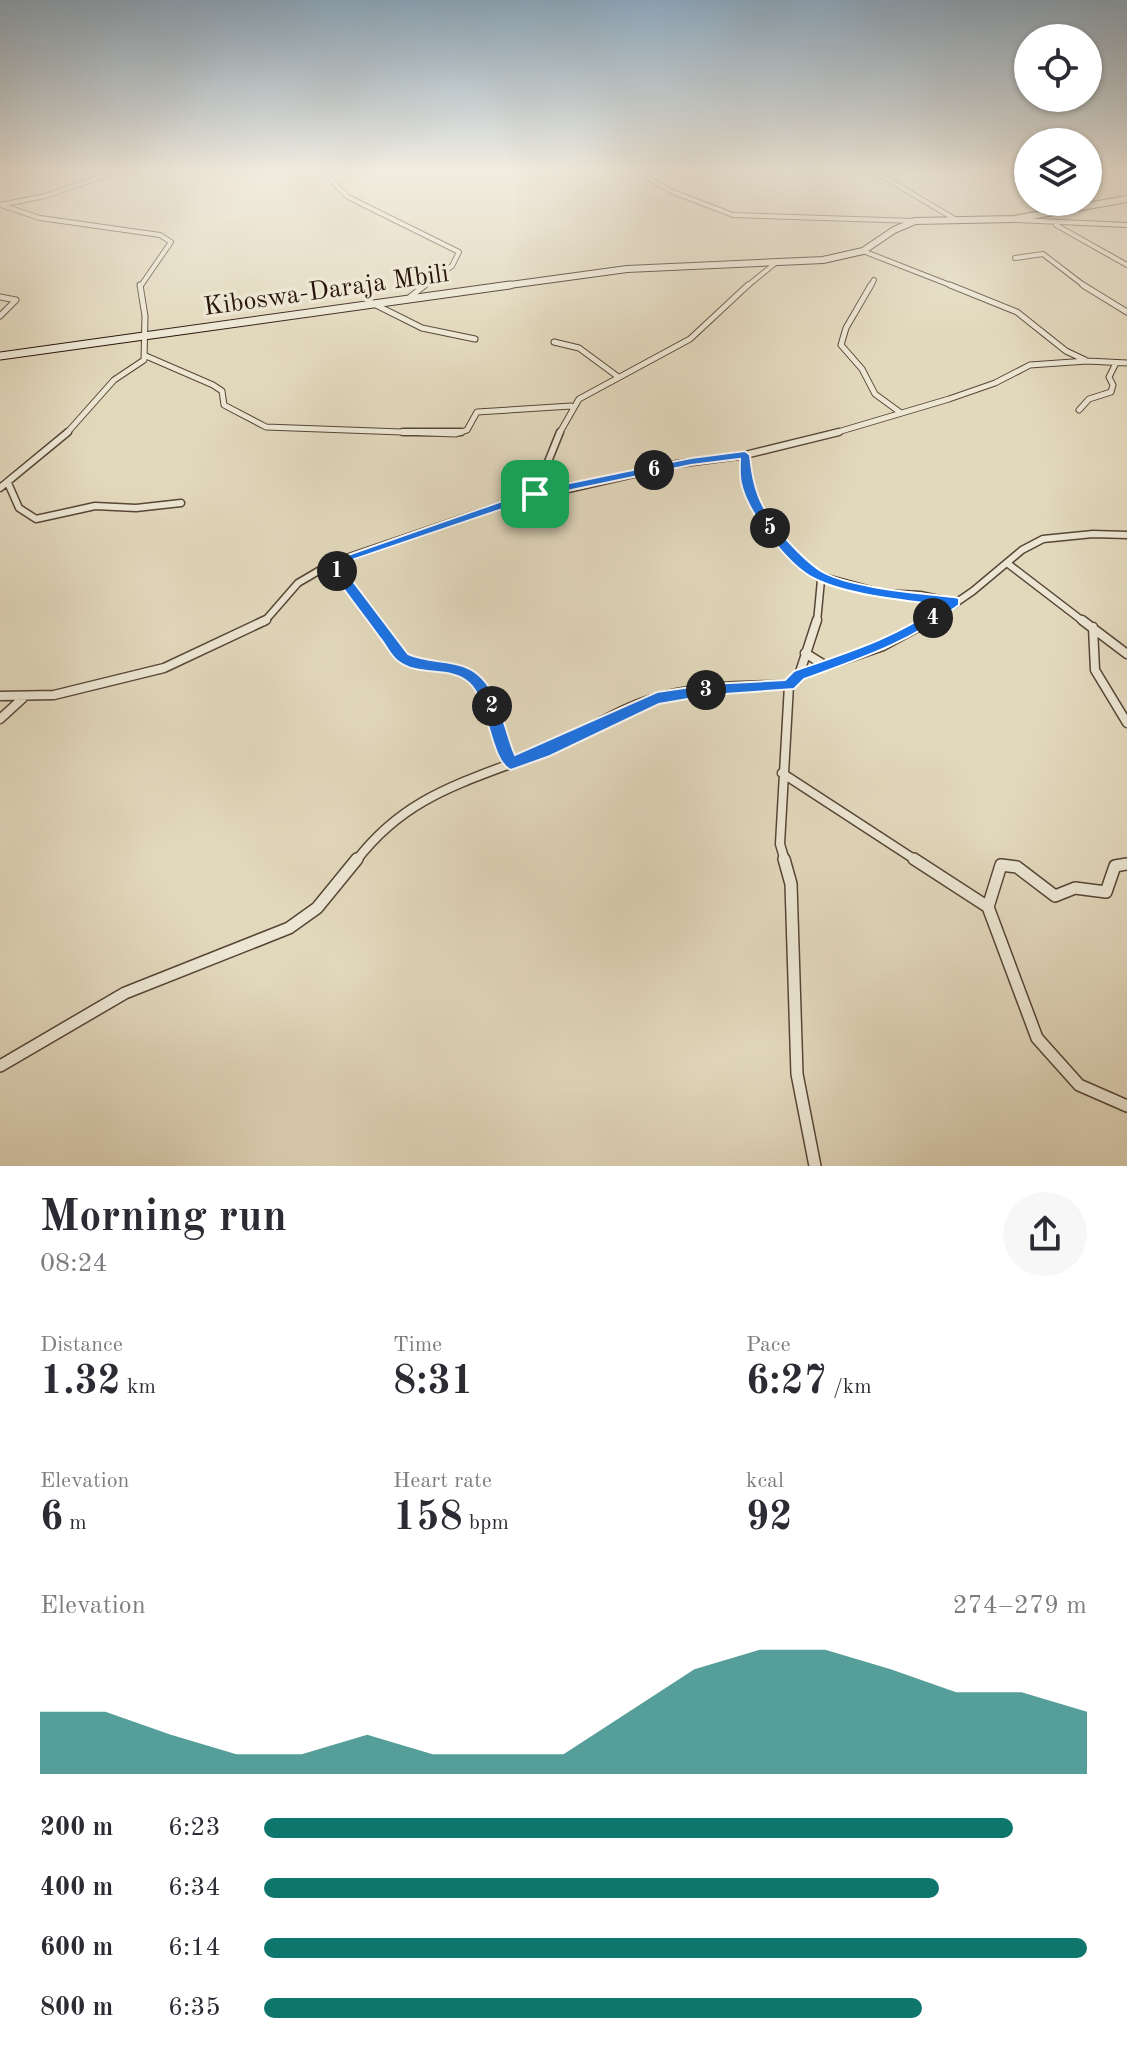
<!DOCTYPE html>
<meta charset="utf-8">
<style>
body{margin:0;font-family:"Old Standard TT",serif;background:#f7f7f7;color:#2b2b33;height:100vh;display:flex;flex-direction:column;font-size:30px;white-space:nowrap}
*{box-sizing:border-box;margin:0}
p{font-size:26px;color:#7c7c81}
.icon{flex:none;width:44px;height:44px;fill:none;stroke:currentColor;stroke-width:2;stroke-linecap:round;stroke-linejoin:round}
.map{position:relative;height:1166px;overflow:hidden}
.details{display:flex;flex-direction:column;background:#fff;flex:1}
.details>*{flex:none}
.fabs{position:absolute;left:1014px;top:24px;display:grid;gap:16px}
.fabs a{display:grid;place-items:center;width:88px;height:88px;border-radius:50%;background:#fff;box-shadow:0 2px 6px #0004;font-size:40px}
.pin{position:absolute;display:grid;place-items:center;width:68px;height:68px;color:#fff;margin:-34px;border-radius:16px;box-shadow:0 4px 12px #0006}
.km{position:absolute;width:40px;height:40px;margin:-20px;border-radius:50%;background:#222;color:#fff;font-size:22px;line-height:40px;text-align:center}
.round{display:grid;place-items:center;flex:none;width:84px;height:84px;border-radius:42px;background:#f7f7f7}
.summary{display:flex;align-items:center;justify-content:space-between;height:136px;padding:0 40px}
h1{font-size:44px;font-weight:700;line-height:60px}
.figures{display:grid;grid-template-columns:repeat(3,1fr);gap:12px;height:136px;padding:8px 40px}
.figures div{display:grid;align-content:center}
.figures b{font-size:40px;font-weight:700}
.figures small{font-size:22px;font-weight:400}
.figures p{font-size:22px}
.chart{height:224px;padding:16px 40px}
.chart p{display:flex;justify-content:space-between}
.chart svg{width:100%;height:144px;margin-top:8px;fill:#0f766e;opacity:.7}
ul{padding:0 40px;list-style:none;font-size:26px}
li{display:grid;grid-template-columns:128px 96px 1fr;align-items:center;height:60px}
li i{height:20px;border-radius:10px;background:#0f766e}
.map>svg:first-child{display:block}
</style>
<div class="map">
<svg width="1127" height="1166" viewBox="0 0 1127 1166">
<rect width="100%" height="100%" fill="#e2d8bc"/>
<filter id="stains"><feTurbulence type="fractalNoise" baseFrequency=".0025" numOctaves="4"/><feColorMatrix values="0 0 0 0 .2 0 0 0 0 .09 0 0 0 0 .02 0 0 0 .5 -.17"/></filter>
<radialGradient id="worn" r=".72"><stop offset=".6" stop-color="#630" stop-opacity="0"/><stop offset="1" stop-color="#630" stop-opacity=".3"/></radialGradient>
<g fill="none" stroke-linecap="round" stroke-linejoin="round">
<g stroke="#574637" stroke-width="6">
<path id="street-far4" d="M322,171L348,197L459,252L452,266L422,287
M636,171L673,192L733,215L915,221
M874,171L958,221
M0,205L45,196L118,171
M1,205L40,218L160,235L171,242L140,287
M1017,220L1127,225
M1056,225L1127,265
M863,251L955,287
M1015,258L1043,254L1086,287
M746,287L778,261
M870,287L874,280"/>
</g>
<g stroke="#574637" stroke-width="7">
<path id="street-far3" d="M871,285L846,328L841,345L862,369L875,394L901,413
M950,285L1017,312L1066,351L1085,360
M1083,285L1127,312
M0,297L16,300L0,316
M409,298L425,285
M372,303L422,328L475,339
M554,342L579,348L617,376
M146,356L213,385L222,391L224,405L266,427L456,434L467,430L477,412L571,406
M1079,410L1089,399L1111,392L1113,385L1109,377L1116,363
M66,434L114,380L144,360L145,316L140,285
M559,434L579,399L690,339L748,285
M831,434L949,399L995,383L1030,365L1087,361L1127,363"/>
</g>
<g stroke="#574637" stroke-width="9">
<path id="street-far2" d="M403,432H461
M8,483L19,508L36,519L95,506L136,508L181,503
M0,488L68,432
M535,494L560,432
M332,563L376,622
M1007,563L1084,622
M819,576L882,593L920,595L953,602
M264,622L298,583L332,563L511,502L677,464L745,455
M817,622L821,580C813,569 803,563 793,555C763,529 748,494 745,455L839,432
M928,622L973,591L1022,550L1043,539L1093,534L1127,535"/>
</g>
<g stroke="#574637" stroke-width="11">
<path id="street-far1" d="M374,620L403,658C421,666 441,665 459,671C495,683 498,733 511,763
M1082,620L1127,654
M1093,627L1095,670L1127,723
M805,653L826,666
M799,675L817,620
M0,696L54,695L164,668L266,620
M0,719L23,698
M782,773L917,861
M356,861C407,794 467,782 541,752C573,740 601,719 633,706C682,686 737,685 789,685
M785,861L780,844L789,685L799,675L883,646L931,620"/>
</g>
<g stroke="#574637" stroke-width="14">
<path id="street" d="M784,859L791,884L797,1074L815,1166
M914,859L988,907L1037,1038L1079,1085L1127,1106
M988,907L1001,865L1017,867L1055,896L1075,888L1106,892L1115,866L1127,864
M0,1066L125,993L289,928L317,908L357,859"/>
</g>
<g stroke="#29150b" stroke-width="8">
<path id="secondary-far1" d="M495,287L627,269L823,260L863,251L894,230L915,221L1014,219L1127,199"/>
</g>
<g stroke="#29150b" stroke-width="9">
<path id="secondary" d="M0,356L510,285"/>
</g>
<use href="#street-far4" stroke="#ece6d3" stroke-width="4"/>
<use href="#street-far3" stroke="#ece6d3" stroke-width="5"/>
<use href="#street-far2" stroke="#ece6d3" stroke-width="6"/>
<use href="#street-far1" stroke="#ece6d3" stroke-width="8"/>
<use href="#street" stroke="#ece6d3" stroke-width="11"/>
<use href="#secondary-far1" stroke="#ece6d3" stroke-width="6"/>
<use href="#secondary" stroke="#ece6d3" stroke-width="7"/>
</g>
<linearGradient id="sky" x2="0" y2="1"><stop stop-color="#8ca8be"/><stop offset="0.51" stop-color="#f2ede1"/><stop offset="1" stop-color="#f2ede1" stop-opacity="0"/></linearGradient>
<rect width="1127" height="335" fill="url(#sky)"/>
<path fill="#1a73e8" stroke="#fff" stroke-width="2" fill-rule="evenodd" d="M745,451L750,455C753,489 760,506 781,533C793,547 806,561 821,571C849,588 921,593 954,597L959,598V605C910,642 862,658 804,679L794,689L711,695L659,704L550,756L511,770C490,762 489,701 469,683C451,666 419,677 399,662C391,657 386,645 380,638C362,613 342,588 325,563L531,491L691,458ZM740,459C740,466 739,475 741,483C747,512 788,566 815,579C847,595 905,601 941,605C896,638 846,653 794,671L785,680L711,684L657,692L515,755C502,725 499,678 463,666C445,660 426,662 408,654L340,564L538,497L691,465Z"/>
<g text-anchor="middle" stroke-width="7" stroke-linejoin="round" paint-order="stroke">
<g font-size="26" fill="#29150b" stroke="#ece6d3">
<text transform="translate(326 289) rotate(-8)" y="9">Kiboswa-Daraja Mbili</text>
</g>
</g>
<rect width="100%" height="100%" filter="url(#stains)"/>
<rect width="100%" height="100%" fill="url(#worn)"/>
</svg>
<div class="fabs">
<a><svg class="icon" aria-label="locate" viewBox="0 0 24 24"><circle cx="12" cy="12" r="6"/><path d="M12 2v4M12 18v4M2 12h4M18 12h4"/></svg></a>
<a><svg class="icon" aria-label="layers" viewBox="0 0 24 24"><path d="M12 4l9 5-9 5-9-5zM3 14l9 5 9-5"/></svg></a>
</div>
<div class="pin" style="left:535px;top:494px;background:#1e9e55"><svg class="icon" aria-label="arrive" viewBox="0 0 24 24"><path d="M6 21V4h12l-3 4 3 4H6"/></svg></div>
<b class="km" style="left:337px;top:571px">1</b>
<b class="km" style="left:492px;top:706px">2</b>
<b class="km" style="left:706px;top:690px">3</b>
<b class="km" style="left:933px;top:618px">4</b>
<b class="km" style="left:770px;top:528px">5</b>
<b class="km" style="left:654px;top:470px">6</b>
</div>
<section class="details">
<div class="summary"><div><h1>Morning run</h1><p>08:24</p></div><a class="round"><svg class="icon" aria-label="share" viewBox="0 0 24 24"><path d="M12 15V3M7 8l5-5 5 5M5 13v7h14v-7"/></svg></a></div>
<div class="figures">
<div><p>Distance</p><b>1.32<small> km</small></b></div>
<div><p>Time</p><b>8:31</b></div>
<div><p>Pace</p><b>6:27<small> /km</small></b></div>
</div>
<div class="figures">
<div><p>Elevation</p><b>6<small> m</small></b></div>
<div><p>Heart rate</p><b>158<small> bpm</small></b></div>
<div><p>kcal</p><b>92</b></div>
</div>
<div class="chart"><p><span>Elevation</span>274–279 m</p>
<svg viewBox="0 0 160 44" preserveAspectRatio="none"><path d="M0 44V25L10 25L20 32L30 38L40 38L50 32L60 38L70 38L80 38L90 25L100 12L110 6L120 6L130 12L140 19L150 19L160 25V44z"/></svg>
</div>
<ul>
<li><b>200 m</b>6:23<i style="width:91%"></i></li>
<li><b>400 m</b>6:34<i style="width:82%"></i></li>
<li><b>600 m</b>6:14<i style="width:100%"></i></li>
<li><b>800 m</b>6:35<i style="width:80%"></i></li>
</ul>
</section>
